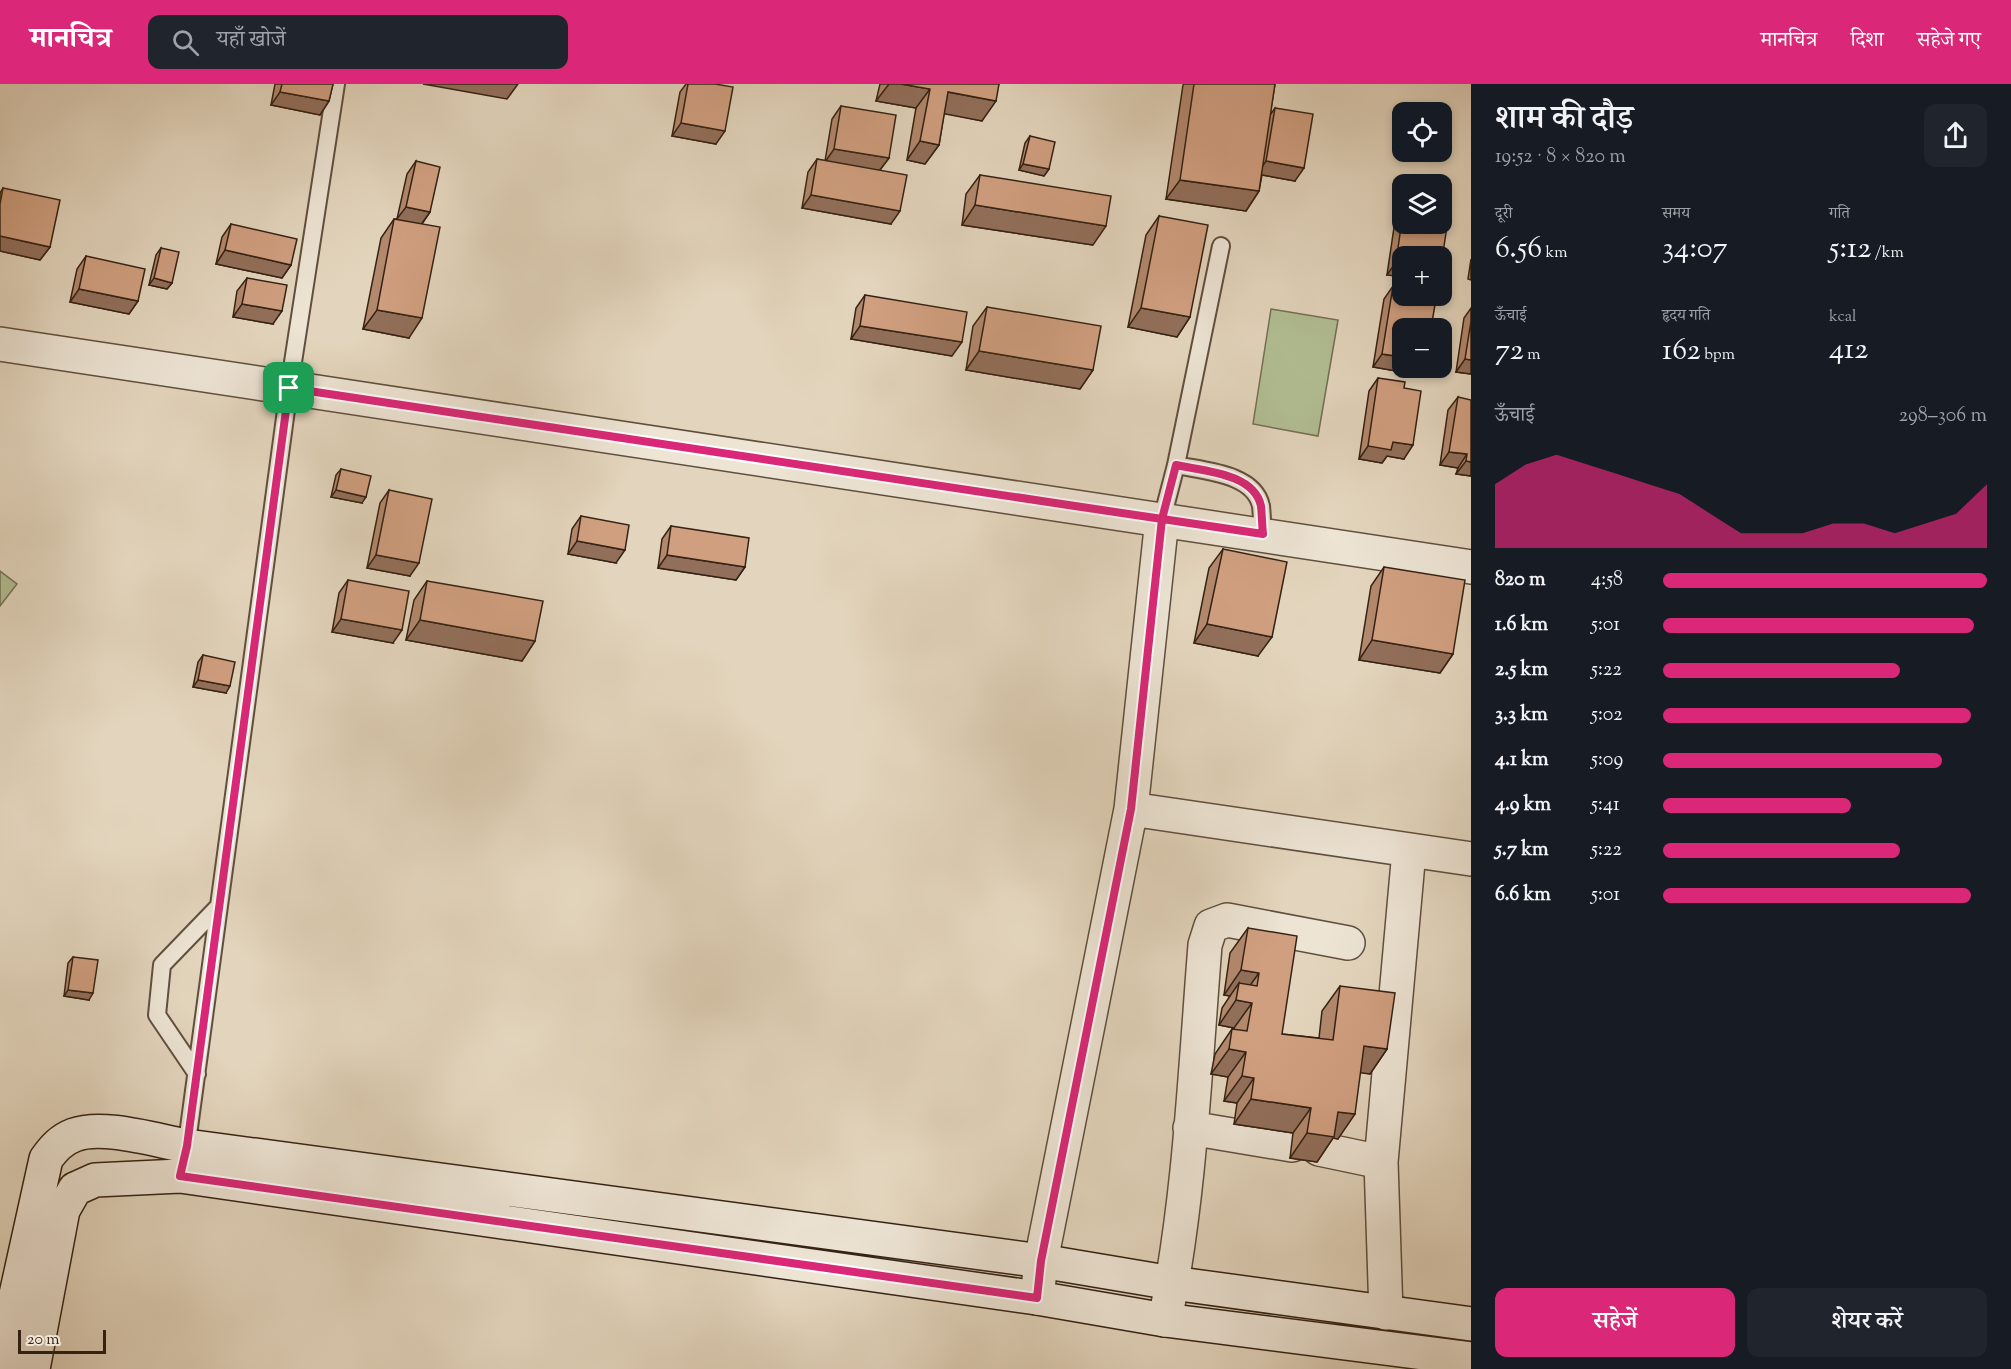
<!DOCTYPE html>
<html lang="hi">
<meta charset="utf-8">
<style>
body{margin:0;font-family:"Sorts Mill Goudy","Noto Serif Devanagari",serif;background:#20242c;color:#f1f3f6;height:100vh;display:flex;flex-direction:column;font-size:22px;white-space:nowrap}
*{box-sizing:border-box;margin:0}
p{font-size:20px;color:#9ea1a6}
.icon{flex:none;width:33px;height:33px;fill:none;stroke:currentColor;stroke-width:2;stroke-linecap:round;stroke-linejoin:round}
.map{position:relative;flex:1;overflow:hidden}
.sheet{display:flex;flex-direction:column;background:#171b24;width:540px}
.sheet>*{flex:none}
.tools{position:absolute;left:1392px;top:18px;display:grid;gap:12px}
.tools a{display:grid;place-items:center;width:60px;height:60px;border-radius:12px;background:#171b24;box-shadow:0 3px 9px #0003;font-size:30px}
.scale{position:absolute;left:18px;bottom:15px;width:88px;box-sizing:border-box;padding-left:6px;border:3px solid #352214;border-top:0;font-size:16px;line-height:21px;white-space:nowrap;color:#352214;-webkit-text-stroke:4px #ede4d4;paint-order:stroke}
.pin{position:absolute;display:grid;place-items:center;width:51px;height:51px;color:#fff;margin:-26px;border-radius:12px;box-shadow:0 3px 9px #0006}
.round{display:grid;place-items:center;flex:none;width:63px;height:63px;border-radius:12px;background:#20242c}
.overview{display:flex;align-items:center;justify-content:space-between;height:102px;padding:0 24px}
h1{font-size:33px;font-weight:600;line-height:45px}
.stats{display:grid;grid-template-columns:repeat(3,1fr);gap:9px;height:102px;padding:6px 24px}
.stats div{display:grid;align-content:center}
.stats b{font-size:30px;font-weight:600}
.stats small{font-size:16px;font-weight:400}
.stats p{font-size:16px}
.chart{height:168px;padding:12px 24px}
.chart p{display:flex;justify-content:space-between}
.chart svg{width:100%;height:108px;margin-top:6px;fill:#db2777;opacity:.7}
.primary-button{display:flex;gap:12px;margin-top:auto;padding:12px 24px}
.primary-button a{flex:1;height:69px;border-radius:12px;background:#db2777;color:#fff;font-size:24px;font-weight:600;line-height:69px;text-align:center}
.primary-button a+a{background:#20242c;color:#f1f3f6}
ul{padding:0 24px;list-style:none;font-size:20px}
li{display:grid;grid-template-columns:96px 72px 1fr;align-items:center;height:45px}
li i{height:15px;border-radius:8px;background:#db2777}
header{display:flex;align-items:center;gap:36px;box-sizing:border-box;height:84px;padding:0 30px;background:#db2777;color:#fff}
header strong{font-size:28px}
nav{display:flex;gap:33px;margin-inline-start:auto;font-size:21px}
.search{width:420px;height:54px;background:#20242c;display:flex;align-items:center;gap:15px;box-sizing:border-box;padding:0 21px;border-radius:12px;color:#9ea1a6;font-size:22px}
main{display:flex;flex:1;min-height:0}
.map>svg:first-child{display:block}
</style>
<header>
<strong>मानचित्र</strong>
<div class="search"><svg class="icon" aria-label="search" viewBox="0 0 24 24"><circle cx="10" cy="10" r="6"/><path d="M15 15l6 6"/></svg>यहाँ खोजें</div>
<nav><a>मानचित्र</a><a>दिशा</a><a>सहेजे गए</a></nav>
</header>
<main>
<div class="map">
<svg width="1471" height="1285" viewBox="0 0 1471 1285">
<rect width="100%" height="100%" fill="#e3d5bd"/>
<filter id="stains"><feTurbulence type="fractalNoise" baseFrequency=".00333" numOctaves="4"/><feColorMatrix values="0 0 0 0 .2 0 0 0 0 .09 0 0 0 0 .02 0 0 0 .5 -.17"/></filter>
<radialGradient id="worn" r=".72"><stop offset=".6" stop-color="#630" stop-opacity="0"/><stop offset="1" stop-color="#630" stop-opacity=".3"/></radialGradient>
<path fill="#b2be93" stroke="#747054" stroke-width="1.5" d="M1271,225L1338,236L1318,352L1253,340Z
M0,487L17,500L0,522Z"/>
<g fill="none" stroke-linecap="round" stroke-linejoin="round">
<g stroke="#604f3e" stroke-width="20">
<path id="lane" d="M1176,381C1203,387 1254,389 1261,422C1262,431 1262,441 1263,450
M1162,435L1176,381L1221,162
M197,990L157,931L162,881L219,822
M186,1066L289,304L336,0"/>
</g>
<g stroke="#604f3e" stroke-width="36">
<path id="street" d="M0,260L1471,483
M1131,725L1471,775
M1190,1044L1292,1061
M1319,1065L1381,1078
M1037,1214L1041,1177L1131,725L1162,435
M1386,1229L1381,1078L1409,767
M1165,1236C1190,1113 1195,986 1205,861L1211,842L1227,836L1348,859"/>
</g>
<g stroke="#352214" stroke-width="36">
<path id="secondary" d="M0,1283L46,1075C54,1064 61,1056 74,1051C103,1040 157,1057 187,1062L1041,1177L1172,1199L1471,1240
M33,1285L63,1126L75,1105L95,1096L180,1092L1037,1214L1165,1236L1471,1275"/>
</g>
<use href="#lane" stroke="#ede4d4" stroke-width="16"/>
<use href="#street" stroke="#ede4d4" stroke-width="33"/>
<use href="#secondary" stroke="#ede4d4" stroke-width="33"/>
</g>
<path fill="#b3896e" stroke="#352214" stroke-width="1.5" d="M275,0H333L329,17L320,31L271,21Z
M686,0H715L716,60L672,52L680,8Z
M880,0H999L982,37L944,29L939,61L925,80L907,76L916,24L876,17Z
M1184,0H1275L1270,31L1275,24L1295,97L1262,91L1259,107L1246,127L1166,115L1183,1Z
M841,22L889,74L880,86L891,140L802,124L808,88L817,75L825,77L832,35Z
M1030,52L1049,85L1044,92L1019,86L1025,59Z
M416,77L430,128L422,140L409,254L363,245L381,154L394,135H397L407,90Z
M980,91L1093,161L962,141L966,110Z
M3,104L50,163L40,176L0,167V109Z
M1402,116V140L1442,175L1387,191L1397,123Z
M1159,132L1190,233L1177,253L1128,243L1146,151Z
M231,140L291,181L282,194L216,180L222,153Z
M161,164L172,199L167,205L149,201L156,171Z
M86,172L138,217L129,230L70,218L77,185Z
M1471,175V196L1468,195Z
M247,194L273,240L233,233L237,207Z
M1393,202L1401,280L1396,287L1373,283L1384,215Z
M865,211L952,272L851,255L856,224Z
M987,223L1093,286L1080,305L966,286L973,242Z
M1471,224V290L1456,288L1464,234Z
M1378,294L1404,304V375L1387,372L1382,379L1359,375L1369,307Z
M1458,313L1471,392L1456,390L1458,384L1440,381L1448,326Z
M341,385L362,419L331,413L336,391Z
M389,406L410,492L367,484L380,419Z
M581,432L616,479L568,470L572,445Z
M671,442L745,483L736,496L658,484L662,455Z
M1223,465L1258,572L1194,559L1209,484Z
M1384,483L1453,570L1440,589L1359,576L1371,502Z
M348,496L393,559L332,548L339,509Z
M427,497L535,557L522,577L406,556L414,516Z
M203,571L226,609L193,603L198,578Z
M1248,844L1282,950L1319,954L1322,927L1340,902L1387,965L1370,990L1360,988L1338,1055L1333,1054L1317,1078L1290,1074L1293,1049L1234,1040L1237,1019L1224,1017L1228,993L1211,990L1215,970L1232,945H1234V944L1219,941L1222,924L1230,912L1224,911L1230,869Z
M73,873L89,916L64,912L68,879Z"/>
<path fill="#926f5a" stroke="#352214" stroke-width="1.5" d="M423,0H518L507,15Z
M889,0H901L930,5L916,24L876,17Z
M280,8L329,17L320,31L271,21Z
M948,8L996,17L982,37L935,28Z
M681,39L725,47L716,60L672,52Z
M920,57L939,61L925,80L907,76Z
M834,65L889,74L879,87L825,78Z
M1266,77L1304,84L1295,97L1257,90Z
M1023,80L1049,85L1044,92L1019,86Z
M1180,96L1259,107L1246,127L1166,115Z
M811,111L900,127L891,140L802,124Z
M975,121L1106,142L1093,161L962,141Z
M406,123L430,128L420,142L396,136Z
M0,152L50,163L40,176L0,167Z
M225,166L291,181L282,194L216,180Z
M1396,178L1402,179V193L1387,191Z
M154,194L172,199L167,205L149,201Z
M79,205L138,217L129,230L70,218Z
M242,220L282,227L273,240L233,233Z
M1141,224L1190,233L1177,253L1128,243Z
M377,226L422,234L409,254L363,245Z
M860,242L962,258L952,272L851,255Z
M979,267L1093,286L1080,305L966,286Z
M1382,270L1402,273V280H1401L1396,287L1373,283Z
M1465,275L1471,276V290L1456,288Z
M1393,358L1413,361L1404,375L1387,372L1382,379L1359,375L1368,362Z
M1449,368L1467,370L1458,384L1440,381Z
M1466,377L1471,378V392L1456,390Z
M336,406L366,413L362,419L331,413Z
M577,457L625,466L616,479L568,470Z
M376,471L419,479L410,492L367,484Z
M667,471L745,483L736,496L658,484Z
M341,535L402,546L393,559L332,548Z
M420,536L535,557L522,577L406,556Z
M1207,540L1272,553L1258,572L1194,559Z
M1372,556L1453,570L1440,589L1359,576Z
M198,596L230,602L226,609L193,603Z
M1241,886L1259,889L1241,914L1239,899L1230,912L1224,911Z
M68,906L93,909L89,916L64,912Z
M1236,916L1252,919L1234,944L1219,941Z
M1364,962L1387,965L1370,990L1346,987Z
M1229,965L1246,968L1228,993L1211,990Z
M1242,992L1254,994L1237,1019L1224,1017Z
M1251,1015L1311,1024L1293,1049L1234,1040Z
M1338,1028L1355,1030L1338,1055L1333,1054L1317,1078L1290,1074L1307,1049Z"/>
<path fill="#d09f80" stroke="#352214" stroke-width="1.5" d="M282,0H333L329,17L280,8Z
M688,0H715L733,3L725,47L681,39Z
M901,0H999L996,17L948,8L939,61L920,57L930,5Z
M1194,0H1275L1259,107L1180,96Z
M841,22L896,31L889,74L834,65Z
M1275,24L1313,30L1304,84L1266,77Z
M1030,52L1055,58L1049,85L1023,80Z
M817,75L907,91L900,127L811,111Z
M416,77L440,83L430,128L406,123Z
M980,91L1111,112L1106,142L975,121Z
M3,104L60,116L50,163L0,152V120Z
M1442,122L1450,123L1442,175V172H1402V179L1396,178L1402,136V140H1442Z
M1159,132L1208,141L1190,233L1141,224Z
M394,135L440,143L422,234L377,226Z
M231,140L297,155L291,181L225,166Z
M161,164L179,168L172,199L154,194Z
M86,172L145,185L138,217L79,205Z
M247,194L287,201L282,227L242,220Z
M1393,202L1402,203V212H1418L1436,215L1431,244H1402V273L1382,270Z
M865,211L967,228L962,258L860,242Z
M987,223L1101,242L1093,286L979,267Z
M1471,237V276L1465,275Z
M1378,294L1405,298L1404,304L1421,307L1413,361L1393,358L1391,366L1368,362Z
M1458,313L1471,316V378L1466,377L1467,370L1449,368Z
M341,385L371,392L366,413L336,406Z
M389,406L432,415L419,479L376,471Z
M581,432L629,441L625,466L577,457Z
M671,442L749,454L745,483L667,471Z
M1223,465L1287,478L1272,553L1207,540Z
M1384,483L1465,496L1453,570L1372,556Z
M348,496L409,507L402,546L341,535Z
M427,497L543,517L535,557L420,536Z
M203,571L235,578L230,602L198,596Z
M1248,844L1297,852L1282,950L1333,956L1340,902L1395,909L1387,965L1364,962L1355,1030L1338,1028L1334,1053L1307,1049L1311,1024L1251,1015L1254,994L1242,992L1246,968L1229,965L1232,945L1247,947L1252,919L1236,916L1239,899L1257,902L1259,889L1241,886Z
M73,873L98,876L93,909L68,906Z"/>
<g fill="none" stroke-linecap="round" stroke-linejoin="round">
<g stroke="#fff" stroke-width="12">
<path id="route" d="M289,304L187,1062L180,1092L1037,1214L1041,1177L1131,725L1162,435L1176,381C1203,387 1254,389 1261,422C1262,431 1262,441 1263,450L1075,422L289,304"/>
</g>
<use href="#route" stroke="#db2777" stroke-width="8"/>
</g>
<rect width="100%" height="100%" filter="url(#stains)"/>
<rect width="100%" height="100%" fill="url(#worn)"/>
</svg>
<div class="tools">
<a><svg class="icon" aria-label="locate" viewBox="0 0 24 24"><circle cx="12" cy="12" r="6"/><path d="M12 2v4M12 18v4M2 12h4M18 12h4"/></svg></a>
<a><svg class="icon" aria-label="layers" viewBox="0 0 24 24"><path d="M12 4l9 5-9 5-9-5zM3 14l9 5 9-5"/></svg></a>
<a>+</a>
<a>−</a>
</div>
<div class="scale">20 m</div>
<div class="pin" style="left:289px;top:304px;background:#1e9e55"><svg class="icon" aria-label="arrive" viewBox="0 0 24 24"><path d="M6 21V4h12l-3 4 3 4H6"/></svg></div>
</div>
<section class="sheet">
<div class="overview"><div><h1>शाम की दौड़</h1><p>19:52 · 8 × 820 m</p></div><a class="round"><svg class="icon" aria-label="share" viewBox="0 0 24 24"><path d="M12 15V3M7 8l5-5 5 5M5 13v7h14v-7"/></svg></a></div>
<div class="stats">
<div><p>दूरी</p><b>6.56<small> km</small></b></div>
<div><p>समय</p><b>34:07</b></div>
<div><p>गति</p><b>5:12<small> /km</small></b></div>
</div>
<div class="stats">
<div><p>ऊँचाई</p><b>72<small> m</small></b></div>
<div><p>हृदय गति</p><b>162<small> bpm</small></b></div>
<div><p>kcal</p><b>412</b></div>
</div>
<div class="chart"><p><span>ऊँचाई</span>298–306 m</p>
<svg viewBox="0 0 160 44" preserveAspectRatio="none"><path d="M0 44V18L10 10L20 6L30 10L40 14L50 18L60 22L70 30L80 38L90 38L100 38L110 34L120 34L130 38L140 34L150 30L160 18V44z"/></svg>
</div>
<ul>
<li><b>820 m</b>4:58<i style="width:100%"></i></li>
<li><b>1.6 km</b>5:01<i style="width:96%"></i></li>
<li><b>2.5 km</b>5:22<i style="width:73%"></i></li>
<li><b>3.3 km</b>5:02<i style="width:95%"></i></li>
<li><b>4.1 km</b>5:09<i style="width:86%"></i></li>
<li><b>4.9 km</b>5:41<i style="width:58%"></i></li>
<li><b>5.7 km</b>5:22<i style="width:73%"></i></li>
<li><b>6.6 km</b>5:01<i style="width:95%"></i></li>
</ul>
<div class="primary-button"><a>सहेजें</a><a>शेयर करें</a></div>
</section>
</main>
